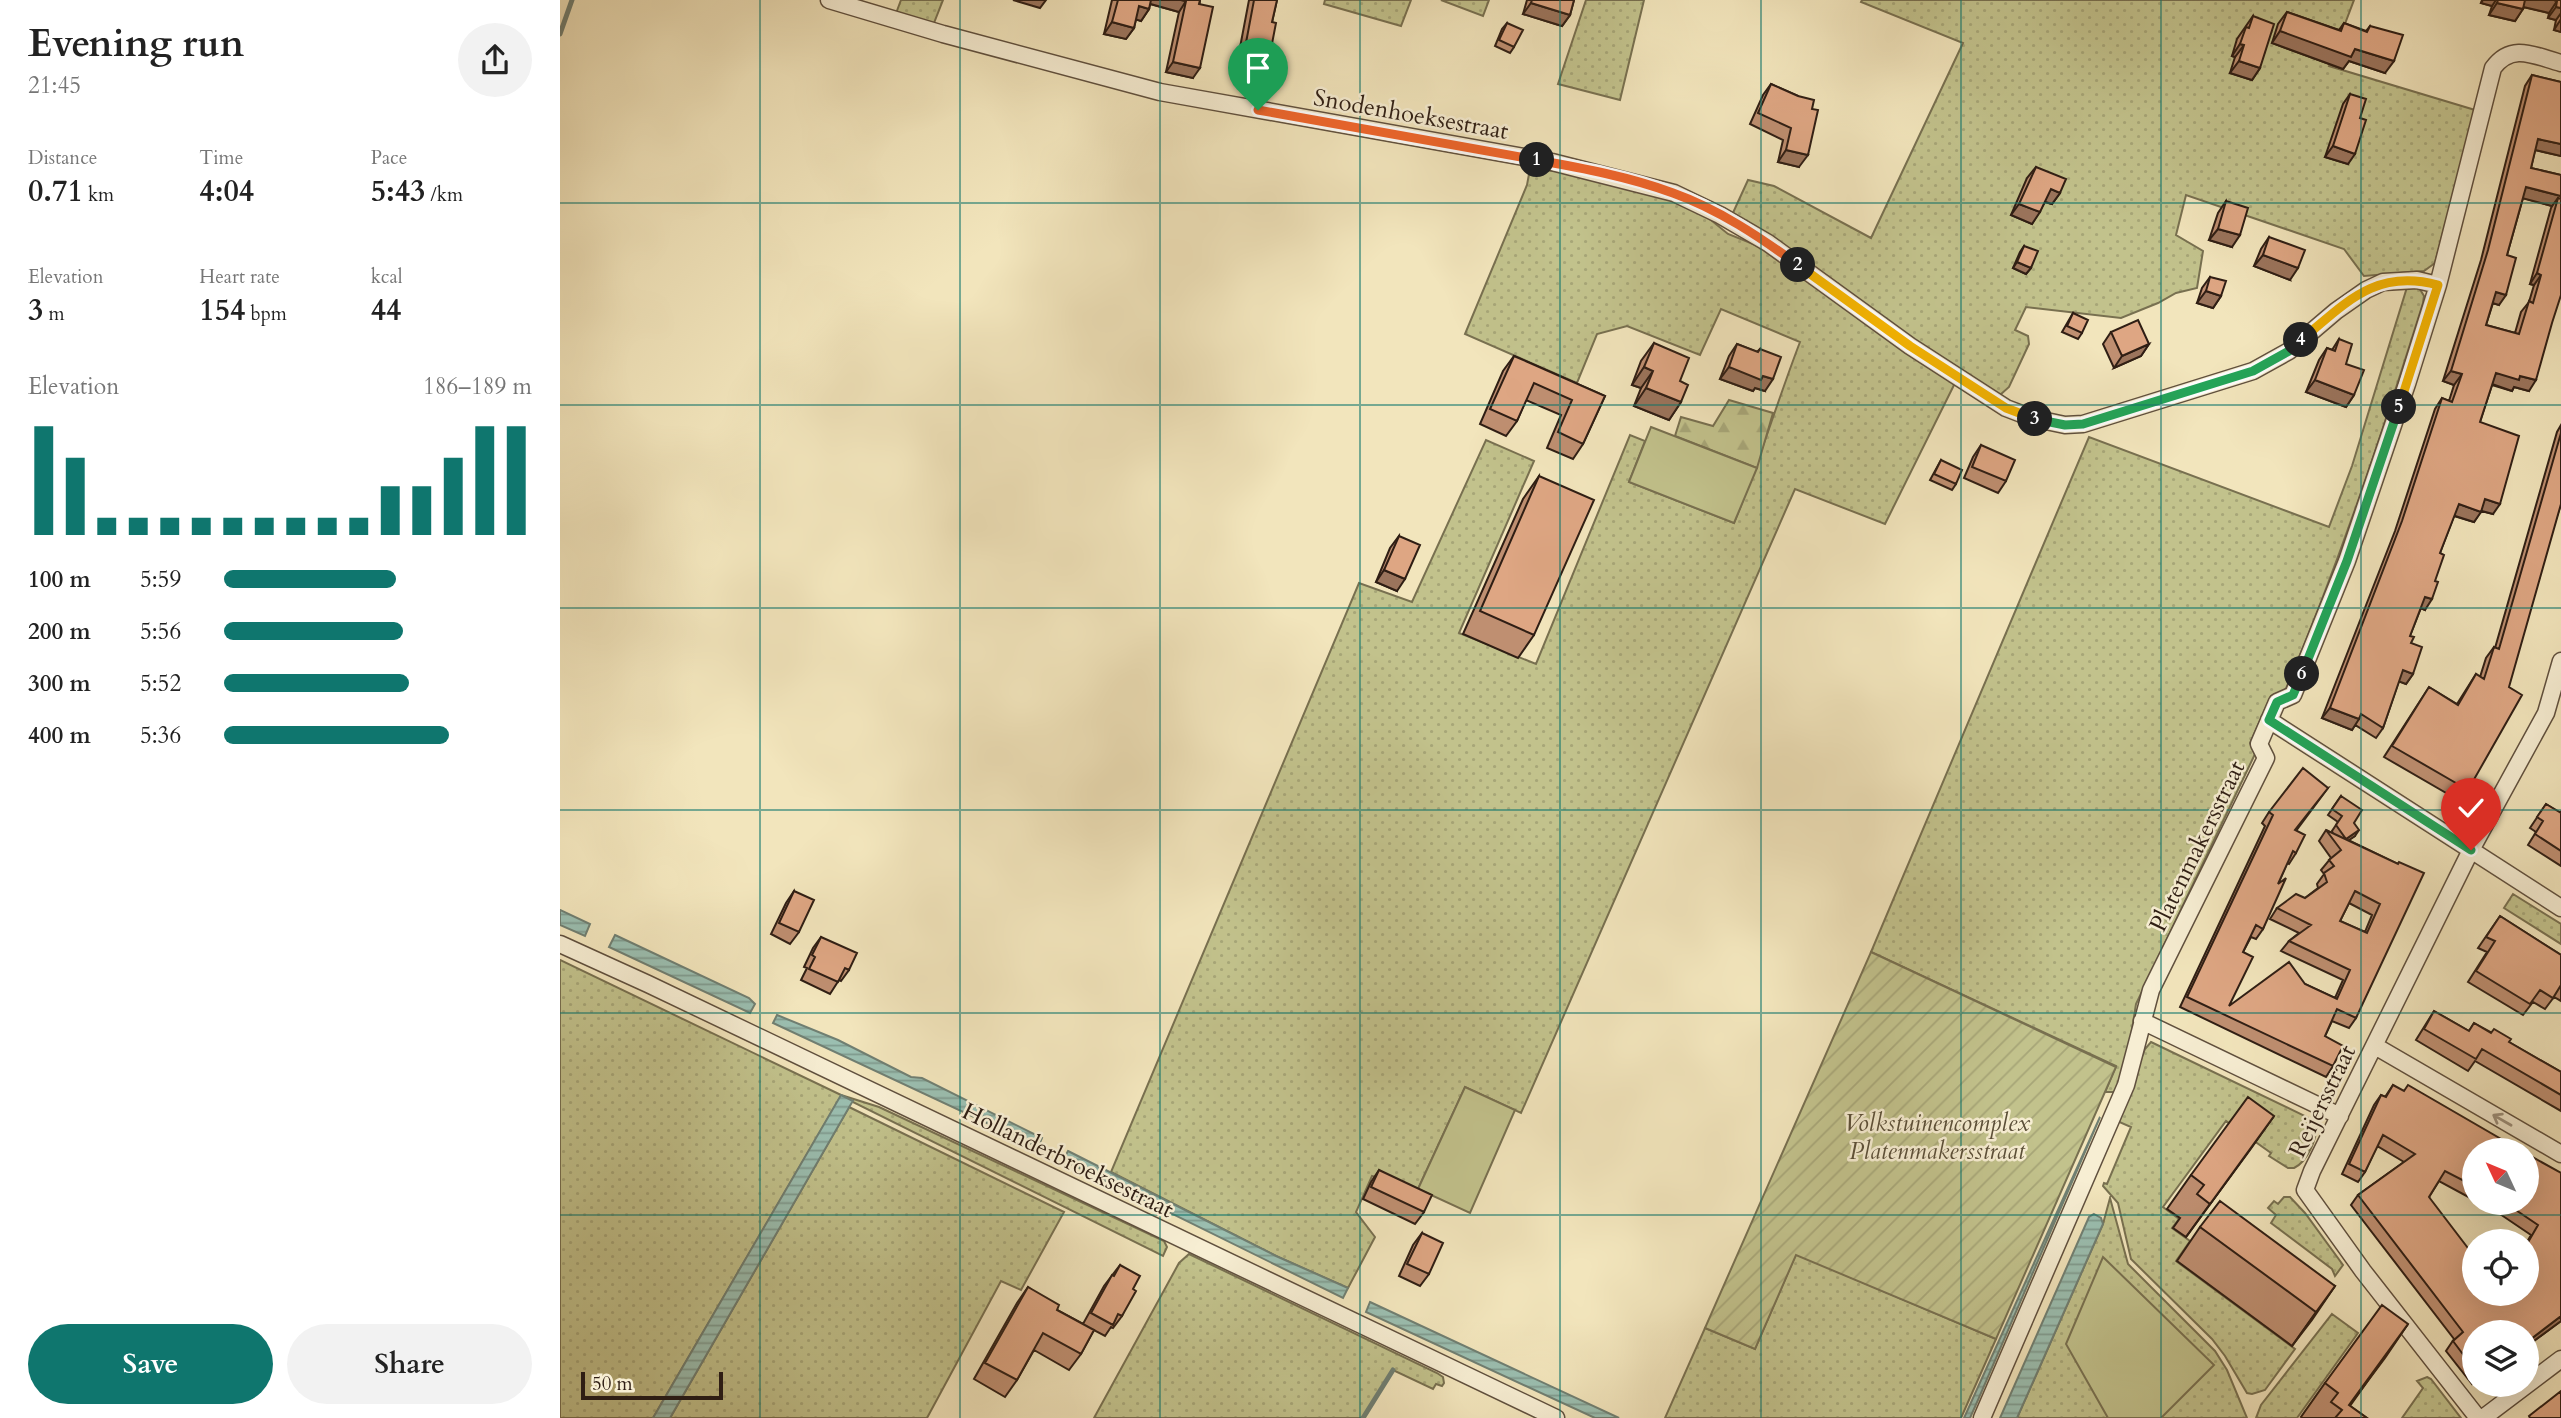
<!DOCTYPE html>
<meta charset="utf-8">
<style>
body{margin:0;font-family:Cardo,serif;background:#f2f2f2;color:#222;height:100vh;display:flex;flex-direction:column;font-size:26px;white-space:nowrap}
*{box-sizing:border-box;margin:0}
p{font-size:23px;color:#767676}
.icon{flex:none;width:38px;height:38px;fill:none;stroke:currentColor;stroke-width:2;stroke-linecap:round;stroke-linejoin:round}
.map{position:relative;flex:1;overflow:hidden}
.panel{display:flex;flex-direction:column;background:#fff;width:560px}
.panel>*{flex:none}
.needle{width:46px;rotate:314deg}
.fabs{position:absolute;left:1902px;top:1138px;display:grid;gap:14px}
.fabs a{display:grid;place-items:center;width:77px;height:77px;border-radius:50%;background:#fff;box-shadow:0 7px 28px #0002;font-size:35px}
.scale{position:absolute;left:21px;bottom:18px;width:142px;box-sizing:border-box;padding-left:7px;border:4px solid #2f1e14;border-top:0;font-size:19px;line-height:24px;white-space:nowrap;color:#2f1e14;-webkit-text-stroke:5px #f7eed3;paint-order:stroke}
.pin{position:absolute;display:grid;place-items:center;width:60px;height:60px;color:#fff;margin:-72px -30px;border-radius:50% 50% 50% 0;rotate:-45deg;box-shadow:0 0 7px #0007}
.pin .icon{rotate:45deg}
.km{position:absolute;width:35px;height:35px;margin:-18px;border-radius:50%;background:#222;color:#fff;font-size:19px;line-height:35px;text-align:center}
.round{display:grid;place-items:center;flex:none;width:74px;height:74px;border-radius:37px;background:#f2f2f2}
.summary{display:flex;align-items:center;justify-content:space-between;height:119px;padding:0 28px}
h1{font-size:38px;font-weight:700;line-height:52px}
.metrics{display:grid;grid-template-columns:repeat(3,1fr);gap:10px;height:119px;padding:7px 28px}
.metrics div{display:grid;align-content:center}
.metrics b{font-size:30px;font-weight:700}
.metrics small{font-size:19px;font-weight:400}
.metrics p{font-size:19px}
.chart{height:196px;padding:14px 28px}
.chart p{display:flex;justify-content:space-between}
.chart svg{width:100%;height:126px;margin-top:7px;stroke:#0f766e;stroke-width:6}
.primary-button{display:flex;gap:14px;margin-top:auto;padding:14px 28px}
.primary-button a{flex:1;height:80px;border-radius:42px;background:#0f766e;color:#fff;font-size:28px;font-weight:700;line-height:80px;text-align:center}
.primary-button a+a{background:#f2f2f2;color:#222}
ul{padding:0 28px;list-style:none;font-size:23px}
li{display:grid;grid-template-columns:112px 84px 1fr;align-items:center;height:52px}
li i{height:18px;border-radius:9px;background:#0f766e}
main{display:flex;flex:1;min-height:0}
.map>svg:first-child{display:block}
</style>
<main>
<section class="panel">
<div class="summary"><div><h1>Evening run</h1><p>21:45</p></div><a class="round"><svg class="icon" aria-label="share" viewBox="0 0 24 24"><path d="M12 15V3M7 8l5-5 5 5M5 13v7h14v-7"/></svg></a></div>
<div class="metrics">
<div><p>Distance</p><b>0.71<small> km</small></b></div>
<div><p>Time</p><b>4:04</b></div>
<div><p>Pace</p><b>5:43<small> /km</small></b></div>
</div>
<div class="metrics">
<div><p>Elevation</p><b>3<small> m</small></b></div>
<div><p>Heart rate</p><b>154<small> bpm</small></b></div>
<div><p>kcal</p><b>44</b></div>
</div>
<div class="chart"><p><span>Elevation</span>186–189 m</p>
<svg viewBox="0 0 160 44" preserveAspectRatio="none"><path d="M5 44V6M15 44V17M25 44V38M35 44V38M45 44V38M55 44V38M65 44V38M75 44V38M85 44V38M95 44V38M105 44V38M115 44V27M125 44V27M135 44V17M145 44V6M155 44V6"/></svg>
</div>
<ul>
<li><b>100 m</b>5:59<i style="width:56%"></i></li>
<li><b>200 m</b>5:56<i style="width:58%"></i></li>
<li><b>300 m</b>5:52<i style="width:60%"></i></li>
<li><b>400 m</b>5:36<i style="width:73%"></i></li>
</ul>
<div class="primary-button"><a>Save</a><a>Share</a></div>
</section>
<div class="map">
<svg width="2001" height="1418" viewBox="0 0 2001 1418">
<defs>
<pattern id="grass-dots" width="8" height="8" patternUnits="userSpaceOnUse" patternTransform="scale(1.75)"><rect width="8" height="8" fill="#c2c28c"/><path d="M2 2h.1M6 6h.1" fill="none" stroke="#a7a678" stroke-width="1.8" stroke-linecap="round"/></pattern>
<pattern id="forest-firs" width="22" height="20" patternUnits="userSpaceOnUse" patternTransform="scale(1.75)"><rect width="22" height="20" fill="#c2c28c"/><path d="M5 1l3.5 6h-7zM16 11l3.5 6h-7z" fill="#a7a678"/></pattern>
<pattern id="garden-furrows" width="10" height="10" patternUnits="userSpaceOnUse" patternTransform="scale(1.75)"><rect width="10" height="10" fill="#c2c28c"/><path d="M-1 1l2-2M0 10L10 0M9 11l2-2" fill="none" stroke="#a7a678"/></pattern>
<pattern id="water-rules" width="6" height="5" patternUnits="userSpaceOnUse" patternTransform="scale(1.75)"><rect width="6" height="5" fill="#9bbfb1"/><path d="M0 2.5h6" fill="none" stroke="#7f9b8f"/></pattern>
</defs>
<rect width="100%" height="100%" fill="#f2e5bc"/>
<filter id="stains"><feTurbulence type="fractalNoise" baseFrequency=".00286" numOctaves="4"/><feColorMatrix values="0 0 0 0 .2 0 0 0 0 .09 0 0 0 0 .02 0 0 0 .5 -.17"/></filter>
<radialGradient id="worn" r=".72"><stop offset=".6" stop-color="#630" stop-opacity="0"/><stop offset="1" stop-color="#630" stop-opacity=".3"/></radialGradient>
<path fill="url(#grass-dots)" stroke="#787050" stroke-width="2" d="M341,0H383L372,28L335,16Z
M765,0H851L841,26L764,4Z
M881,0H929L923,16Z
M1026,0H1084L1060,100L998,84Z
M1302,0H1794L1769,66L1915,110L1875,263L1864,271L1804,276L1784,249L1626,195L1616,235L1643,251L1637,288L1616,293L1598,303L1561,318L1466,307L1455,330L1468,336L1469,344L1449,387L1440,395L1378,359L1172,215L1188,180L1214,186L1311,238L1403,43L1301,2Z
M964,169L998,171L1103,197L1146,216L1168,234L1208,250L1395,383L1325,524L1235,489L961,1113L905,1087L858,1189L812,1176L796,1212L815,1237L788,1288L716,1256L551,1172L799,583L852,602L926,440L974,461L899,633L976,664L1070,435L1085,441L1069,482L1174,523C1199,463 1217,402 1240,342L1161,309L1140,355L1067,326L1037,334L1017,383L905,334L967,185L969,174Z
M1848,284L1858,286L1864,296L1863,303C1822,434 1779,564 1725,691L1711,696L1690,743L1695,754L1576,1004L1565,1074L1558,1092H1545L1556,1066L1311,952L1529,437L1769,527L1792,466Z
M1953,894L2001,924V944L1944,908Z
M0,960L281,1095L319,1107L604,1241L607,1247L603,1256L281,1096L93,1418H0Z
M1591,1042L1747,1117L1756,1124C1758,1138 1747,1162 1734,1168H1728L1709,1156L1711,1153L1666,1121L1603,1207L1619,1219L1612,1228L1630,1241L1616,1261L1735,1349L1705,1390L1692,1394L1687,1393L1665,1356L1652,1339L1571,1259L1558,1203L1543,1186L1544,1183L1547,1184L1571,1127L1557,1121L1585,1049Z
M289,1107L504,1212L461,1290L441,1281L367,1418H110Z
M1724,1197H1730L1745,1213L1783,1265L1775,1276L1772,1269L1711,1223L1716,1215L1708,1208L1714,1201L1718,1204Z
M1550,1198L1568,1264L1655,1351L1667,1370L1687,1418H1457L1543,1224Z
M629,1254L877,1373L883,1377L884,1383L882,1386L876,1384L873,1389L833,1370L803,1418H534L619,1263Z
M1236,1254L1436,1339L1401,1418H1105L1145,1328L1195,1349Z
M1772,1314L1798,1333L1737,1418H1696L1701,1405Z
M1867,1377L1871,1379L1901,1418H1842L1863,1388L1857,1381Z"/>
<path fill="url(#forest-firs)" stroke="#787050" stroke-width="2" d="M1169,400L1213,413L1197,468L1115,436L1121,417L1153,426Z"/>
<path fill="#c2c28c" stroke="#787050" stroke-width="2" d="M1091,427L1197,468L1174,523L1069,482Z
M905,1087L955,1110L910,1213L858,1189Z
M1543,1257L1654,1365L1601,1418H1548L1506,1344Z"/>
<path fill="url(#garden-furrows)" stroke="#787050" stroke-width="2" d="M1311,952L1556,1067L1436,1339L1236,1255L1195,1349L1145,1328Z"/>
<path fill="url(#water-rules)" stroke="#707f72" stroke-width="2" d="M0,910L30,924L25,936L0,925Z
M55,935L189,998L195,1004L190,1013L49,947Z
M217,1015L278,1040L351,1077L362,1078L482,1138L478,1147L213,1023Z
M281,1095L293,1101L291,1104L110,1418H93Z
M1540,1117L1418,1400L1410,1418H1404Z
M508,1151L716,1256L788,1288L783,1298L503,1160Z
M1534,1214L1541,1218L1543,1224L1457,1418H1440L1529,1217Z
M810,1302L1059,1418H1035L806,1312Z"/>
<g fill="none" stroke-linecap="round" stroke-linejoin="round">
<path stroke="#707f72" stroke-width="5" d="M0,34L12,0
M803,1418L833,1370"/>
<g stroke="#60503e" stroke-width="19">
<path id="street" d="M269,0L383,34L600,92L992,162L1114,193L1160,215L1208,243L1350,346L1446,408L1472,418L1505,425L1523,424L1693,371L1729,351L1776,311L1806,290L1823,282L1857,280L1878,285
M1709,720L2001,908
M0,944L88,984L996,1418
M1582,1021L1780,1116
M1815,1046L2001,1154
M1422,1418L1566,1085L1591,990L1706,758L1699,744L1717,702L1733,695L1787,561L1847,384L1878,285L1933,68C1952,42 1975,56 2001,63
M1918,1418L1803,1271L1745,1190L1752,1171L1911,850L1986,713L2001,661
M1923,1418L2001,1359"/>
</g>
<use href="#street" stroke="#f7eed3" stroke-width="16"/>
</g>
<path fill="#bf8f71" stroke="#2f1e14" stroke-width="2" fill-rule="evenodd" d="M552,0H640L633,78L606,72L619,12L590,4L589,9L581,21L576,19L574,28L566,39L544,34Z
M689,0H717L703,63L678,58Z
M967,0H1014L1010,15L1002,26L963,14Z
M1922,0H2001V32L1994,30L1996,20L1988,18L1989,13L1964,7L1955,21L1929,15L1932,6L1921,3Z
M1727,12L1779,30L1784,23L1806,31L1810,26L1825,73L1789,61L1783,69L1712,43L1718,24Z
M1693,16L1700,68L1692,80L1670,73L1675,57L1672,56L1677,39Z
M947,23L954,47L950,53L935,46L942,29Z
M1972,75L2001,82V156L1975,150L1971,168L2001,175L1969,391L1954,387L1952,391L1932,385L1920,422L1933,514L1921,511L1914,522L1894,516L1880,553L1865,610L1861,608L1850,636L1853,674L1846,684L1839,681L1823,728L1816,738L1795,725L1792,730L1762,718L1835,531L1875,409L1882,398L1889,401L1894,385L1883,381L1921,260L1965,86ZM1963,198L1992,206L1991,208L1970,284L1974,285L1969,302L1961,312L1955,333L1926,325L1933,303L1939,305L1947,255Z
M1211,84L1238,96L1239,167L1218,162L1223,140L1190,124L1203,95Z
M1790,94L1800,118L1788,164L1765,157L1783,104Z
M1476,167L1500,193L1492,204L1485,202L1472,224L1451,215L1467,178Z
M1666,201L1672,247L1649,240L1658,213Z
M1709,237L1730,280L1694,266L1701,249Z
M1464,246L1471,268L1466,274L1453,268L1460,252Z
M1650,277L1661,296L1653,308L1637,303L1642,288Z
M1513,313L1522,333L1518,339L1502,332Z
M1551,332L1589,344L1581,356L1554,368L1543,344Z
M1779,339L1794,395L1786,407L1746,392L1759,360L1767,348L1772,350Z
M1094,343L1120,381L1121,402L1109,420L1074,406L1081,388L1072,385L1081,361Z
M1177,344L1197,352L1200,349L1205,391L1195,388L1193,391L1160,379L1169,356Z
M954,356L1045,396L1023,444L1013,459L987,448L1001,415L966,400L957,421L946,436L920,424L943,371Z
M2001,425V504L1908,790L1900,801L1824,757L1869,687L1897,704L1916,674L1920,677L1926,658L1934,647L1935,648L1997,432Z
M1421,445L1446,481L1438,493L1404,478L1413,457Z
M1381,460L1396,484L1392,490L1370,480Z
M979,476L974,635L958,658L903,634L963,499Z
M839,536L837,591L816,582L830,548Z
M1768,788L1736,831V853L1729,864L1727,863L1718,884L1703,929L1696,939L1691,937L1683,952L1669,1006L1745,984L1775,998L1783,980L1721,951L1729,941L1739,933L1710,919L1717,908L1745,898L1758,888L1757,884L1764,874L1761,870L1771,858L1759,841L1766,830L1773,834L1772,831L1778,822L1768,815L1781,796L1794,823L1795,836L1788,840L1838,864L1796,1018L1789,1028L1772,1021L1765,1036L1773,1066L1766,1077L1620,1007L1705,826L1702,823L1709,812ZM1789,903L1812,915L1805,932L1780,921Z
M1986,804L2000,813L2001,811V866L1968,845L1976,832L1970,828Z
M234,891L239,932L230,944L211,934L226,903Z
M1940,916L2001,955V1001L1994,997L1985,1009L1973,1002L1963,1015L1908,982L1927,952L1918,948Z
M261,937L289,970L281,981L279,980L270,994L241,980L247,968L244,967L253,948Z
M1874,1011L1909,1031L1914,1023L1949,1042L2001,1072V1111L1915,1061L1908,1071L1856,1040Z
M1833,1085L1914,1150V1200L1879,1181L1869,1197L1914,1293H1967V1242L1971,1235L1934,1210L1919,1202H1967L2001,1173V1321L1967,1346L1914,1332V1382L1912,1384L1886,1351L1894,1339L1791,1205L1798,1195L1844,1162L1817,1146L1805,1172L1798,1182L1782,1174L1814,1105L1821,1095L1825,1097Z
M1714,1116L1626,1237L1613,1228L1620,1218L1607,1209L1631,1175Z
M819,1170L864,1212L855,1224L803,1199L811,1182Z
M1640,1227L1775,1286L1732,1346L1617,1261Z
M862,1233L869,1274L860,1286L839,1276L853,1245Z
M560,1265L573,1289L562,1316L553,1328L551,1327L545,1336L534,1330L521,1354L509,1370L474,1350L457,1380L445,1397L414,1379L457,1303L468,1287L497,1310L523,1324L544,1286Z
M1848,1324L1790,1406L1807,1418H1743L1741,1417L1765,1383Z"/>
<path fill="#9b745c" stroke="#2f1e14" stroke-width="2" d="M453,0H486L480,8Z
M589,0H621L626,1L619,12L587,3Z
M1923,0H1936L1932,6L1921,3Z
M1963,0H1994L1997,1L1989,13L1959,6Z
M971,3L1010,15L1002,26L963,14Z
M1937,3L1963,9L1955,21L1929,15Z
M579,6L589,9L581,21L571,18Z
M1996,7L2001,8V13L1996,20L1988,18Z
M2001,19V32L1994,30Z
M552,22L574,28L566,39L544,34Z
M1720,31L1795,49L1834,61L1825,73L1789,61L1783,69L1712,43Z
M1680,44L1684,45L1675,57L1672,56Z
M685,48L710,54L703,63L678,58Z
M1679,61L1700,68L1692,80L1670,73Z
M613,62L640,68L633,78L606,72Z
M1978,139L2001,144V156L1971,149Z
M1773,146L1795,154L1788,164L1765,157Z
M1226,150L1248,155L1239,167L1218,162Z
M1966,187L2001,196V208L1998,198L1992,206L1958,197Z
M1491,189L1500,193L1492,204L1482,201Z
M1459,204L1480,212L1472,224L1451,215Z
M1658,229L1680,235L1672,247L1649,240Z
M1703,255L1738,268L1730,280L1694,266Z
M1457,262L1471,268L1466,274L1453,268Z
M1977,273L1981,275L1974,285L1970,284Z
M1646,291L1661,296L1653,308L1637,303Z
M1936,292L1946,295L1939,305L1929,302Z
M1589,344L1581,356L1554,368L1562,356Z
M1084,367L1093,371L1081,388L1072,385Z
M1169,367L1203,376L1213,379L1205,391L1195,388L1193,391L1160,379Z
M1891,371L1902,374L1894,385L1883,381Z
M1936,373L1960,376L1976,380L1969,391L1954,387L1952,391L1929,383Z
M1755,380L1794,395L1786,407L1746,392Z
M1086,388L1121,402L1109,420L1074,406Z
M1925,499L1940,504L1933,514L1918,510Z
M1899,504L1921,512L1914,522L1892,515Z
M824,570L845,579L837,591L816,582Z
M1865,597L1872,599L1865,610L1858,607Z
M1843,670L1853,674L1846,684L1835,680Z
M1770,708L1799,719L1792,730L1762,718Z
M1799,830L1795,836L1782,845L1786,839Z
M1714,1116L1690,1150L1626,1237Z
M1775,1286L1752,1320L1732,1346L1756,1312Z
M2001,1316V1321L1967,1346V1342Z
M1848,1324L1825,1358L1780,1418Z"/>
<path fill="#dea683" stroke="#2f1e14" stroke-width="2" fill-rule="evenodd" d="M558,0H591L589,9L579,6L574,28L552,22Z
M621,0H640L639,4L653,7L640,68L613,62L626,1Z
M694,0H717L712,22L716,23L710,54L685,48Z
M972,0H1014L1010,15L971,3Z
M1938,0H1965L1963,9L1937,3Z
M1994,0H2001V8L1996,7L1997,1Z
M1727,12L1781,31L1784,23L1807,32L1810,26L1843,35L1834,61L1795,49L1791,57L1720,31Z
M1693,16L1714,24L1700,68L1679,61L1684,45L1680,44L1686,27L1689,28Z
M947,23L963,30L954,47L939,40Z
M1972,75L2001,82V144L1978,139L1971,168L2001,175V196L1966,187L1947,255L1956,258L1946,295L1936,292L1926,325L1959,334L1969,301L1973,303L1981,275L1977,273L1998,198L2001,199V295L1992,323L1976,380L1960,376L1959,380L1936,373L1920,422L1959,436L1940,504L1925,499L1921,512L1899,504L1880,553L1884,555L1875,581L1878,582L1872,599L1865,597L1850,636L1854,637L1851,643L1862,647L1853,674L1843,670L1823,728L1801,714L1799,719L1770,708L1842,521L1882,398L1892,402L1902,374L1891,371L1928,250Z
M1211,84L1238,96L1254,100L1252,109L1258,110L1248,155L1226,150L1231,128L1198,113Z
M1790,94L1806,99L1800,118L1806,120L1795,154L1773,146Z
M1476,167L1506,179L1500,193L1491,189L1480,212L1459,204Z
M1666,201L1688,208L1680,235L1658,229Z
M1709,237L1745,250L1738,268L1703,255Z
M1464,246L1478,251L1471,268L1457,262Z
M1650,277L1666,281L1661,296L1646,291Z
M1513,313L1528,320L1522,333L1507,326Z
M1578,320L1589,344L1562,356L1551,332Z
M1779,339L1792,344L1786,364L1804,370L1794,395L1755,380L1767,348L1775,351Z
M1094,343L1129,358L1120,381L1128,385L1121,402L1086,388L1093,371L1084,367Z
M1177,344L1198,352L1200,349L1221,357L1213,379L1203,376L1201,380L1169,367Z
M954,356L1045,396L1023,444L998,432L1012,400L974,383L957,421L930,409Z
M2001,433V504L1949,687L1962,695L1908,790L1832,746L1869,687L1898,705L1916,674L1924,679L1934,647L1939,649Z
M1421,445L1455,460L1446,481L1412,467Z
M1381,460L1402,470L1396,484L1374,474Z
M979,476L1034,500L974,635L920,611Z
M839,536L860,545L845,579L824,570Z
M1743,768L1768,788L1735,830L1745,835L1736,853L1733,851L1718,884L1726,878L1703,929L1696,925L1683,952L1693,957L1669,1006L1729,962L1745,984L1777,999L1790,970L1729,941L1751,925L1717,908L1736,894L1745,898L1767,882L1764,873L1774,866L1769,860L1781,850L1766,830L1838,864L1839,862L1864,873L1796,1018L1777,1009L1765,1036L1783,1046L1773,1066L1627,997L1713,815L1709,812ZM1795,891L1820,904L1807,933L1780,921Z
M1781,796L1802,810L1794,823L1799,830L1786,839L1776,825L1782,816L1772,809Z
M1986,804L2001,813V851L1975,834L1983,821L1977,817Z
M234,891L254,900L239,932L219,923Z
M1940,916L2001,955V985L1993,998L1980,990L1970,1004L1916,971L1935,941L1926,937Z
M261,937L297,953L289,970L285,968L278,982L249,969L255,957L252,955Z
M1874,1011L1909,1031L1914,1023L1931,1033L1934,1029L1951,1039L1949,1042L2001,1072V1095L1922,1049L1916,1059L1864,1029Z
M1833,1085L1844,1091L1848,1085L1960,1150H1914V1186L1885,1171L1869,1197L1914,1256V1293H1967V1244L1978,1225L1944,1202H1967V1154L2001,1173V1316L1967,1342V1332H1914V1369L1893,1341L1903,1332L1798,1195L1855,1154L1823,1135L1805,1172L1789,1164L1821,1095L1826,1097Z
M1688,1097L1714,1116L1650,1204L1637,1194L1644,1185L1631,1175Z
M819,1170L872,1195L864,1212L811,1187Z
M1660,1201L1775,1286L1756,1312L1640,1227Z
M862,1233L883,1243L869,1274L847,1264Z
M560,1265L580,1276L573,1289L576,1291L562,1316L558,1314L553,1325L531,1313L552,1275L554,1276Z
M468,1287L499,1305L497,1310L534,1330L521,1354L483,1333L457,1380L425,1363Z
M1822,1305L1848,1324L1789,1405L1807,1418H1775L1782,1410L1771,1402L1778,1393L1765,1383Z
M2001,1391V1418H1970L1969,1416Z"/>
<defs><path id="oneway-shaft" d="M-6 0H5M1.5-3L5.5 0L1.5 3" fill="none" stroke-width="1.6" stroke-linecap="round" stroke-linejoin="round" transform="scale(1.75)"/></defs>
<use stroke="#9d907d" href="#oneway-shaft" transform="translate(1942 1120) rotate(-150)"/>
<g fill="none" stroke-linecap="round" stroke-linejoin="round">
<g stroke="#fff" stroke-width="14">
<path id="split-1" d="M698,110L977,160"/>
</g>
<g stroke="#fff" stroke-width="14">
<path id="split-2" d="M977,160C1022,168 1070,177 1113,193C1158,209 1200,237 1238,265"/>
</g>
<g stroke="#fff" stroke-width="14">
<path id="split-3" d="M1238,265L1350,346L1446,408L1475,419"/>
</g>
<g stroke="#fff" stroke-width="14">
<path id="split-4" d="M1475,419L1505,425L1523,424L1693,371L1729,351L1741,340"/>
</g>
<g stroke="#fff" stroke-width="14">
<path id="split-5" d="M1741,340C1786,303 1815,268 1878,285L1839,407"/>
</g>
<g stroke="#fff" stroke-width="14">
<path id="split-6" d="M1742,674L1787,561L1839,407"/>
</g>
<g stroke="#fff" stroke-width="14">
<path id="split-7" d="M1742,674L1733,695L1717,702L1709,720L1911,850"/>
</g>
<use href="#split-1" stroke="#f0652b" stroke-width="9"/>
<use href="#split-2" stroke="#f0652b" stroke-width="9"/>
<use href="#split-3" stroke="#f5b400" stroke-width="9"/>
<use href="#split-4" stroke="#22a559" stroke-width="9"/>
<use href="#split-5" stroke="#f5b400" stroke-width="9"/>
<use href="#split-6" stroke="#22a559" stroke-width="9"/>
<use href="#split-7" stroke="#22a559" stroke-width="9"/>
</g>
<path fill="none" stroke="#0f766e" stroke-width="2" stroke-opacity="0.55" d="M200,0V1418M400,0V1418M600,0V1418M800,0V1418M1000,0V1418M1201,0V1418M1401,0V1418M1601,0V1418M1801,0V1418M0,203H2001M0,405H2001M0,608H2001M0,810H2001M0,1013H2001M0,1215H2001"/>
<g text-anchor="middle" stroke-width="5" stroke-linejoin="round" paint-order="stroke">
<g font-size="24" fill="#2f1e14" stroke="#f7eed3">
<text transform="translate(851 114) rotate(10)" y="8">Snodenhoeksestraat</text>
<text transform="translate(1637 846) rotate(-64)" y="8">Platenmakersstraat</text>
<text transform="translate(1762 1101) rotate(-64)" y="8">Reijersstraat</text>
<text transform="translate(508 1160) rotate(26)" y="8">Hollanderbroeksestraat</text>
</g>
<g font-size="24" font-style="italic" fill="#5b4f38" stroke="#f7eed3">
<text x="1377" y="1131">Volkstuinencomplex<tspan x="1377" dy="28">Platenmakersstraat</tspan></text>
</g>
</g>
<rect width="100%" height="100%" filter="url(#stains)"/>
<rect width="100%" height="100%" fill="url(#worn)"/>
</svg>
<div class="fabs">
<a><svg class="needle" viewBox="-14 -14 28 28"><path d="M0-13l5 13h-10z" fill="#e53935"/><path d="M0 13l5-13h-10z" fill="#767676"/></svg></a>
<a><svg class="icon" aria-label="locate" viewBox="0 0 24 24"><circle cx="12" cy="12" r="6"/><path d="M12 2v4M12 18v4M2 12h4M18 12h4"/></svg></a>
<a><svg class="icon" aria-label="layers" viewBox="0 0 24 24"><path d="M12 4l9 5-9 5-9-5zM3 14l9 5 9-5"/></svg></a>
</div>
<div class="scale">50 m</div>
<div class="pin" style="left:698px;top:110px;background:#1e9e55"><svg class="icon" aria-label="arrive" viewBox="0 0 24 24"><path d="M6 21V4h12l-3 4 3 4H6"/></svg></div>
<div class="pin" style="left:1911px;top:850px;background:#d93025"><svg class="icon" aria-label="check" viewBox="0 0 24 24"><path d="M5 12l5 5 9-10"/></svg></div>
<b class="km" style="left:977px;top:160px">1</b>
<b class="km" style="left:1238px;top:265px">2</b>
<b class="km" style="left:1475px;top:419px">3</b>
<b class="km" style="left:1741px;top:340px">4</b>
<b class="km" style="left:1839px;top:407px">5</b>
<b class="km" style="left:1742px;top:674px">6</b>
</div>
</main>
